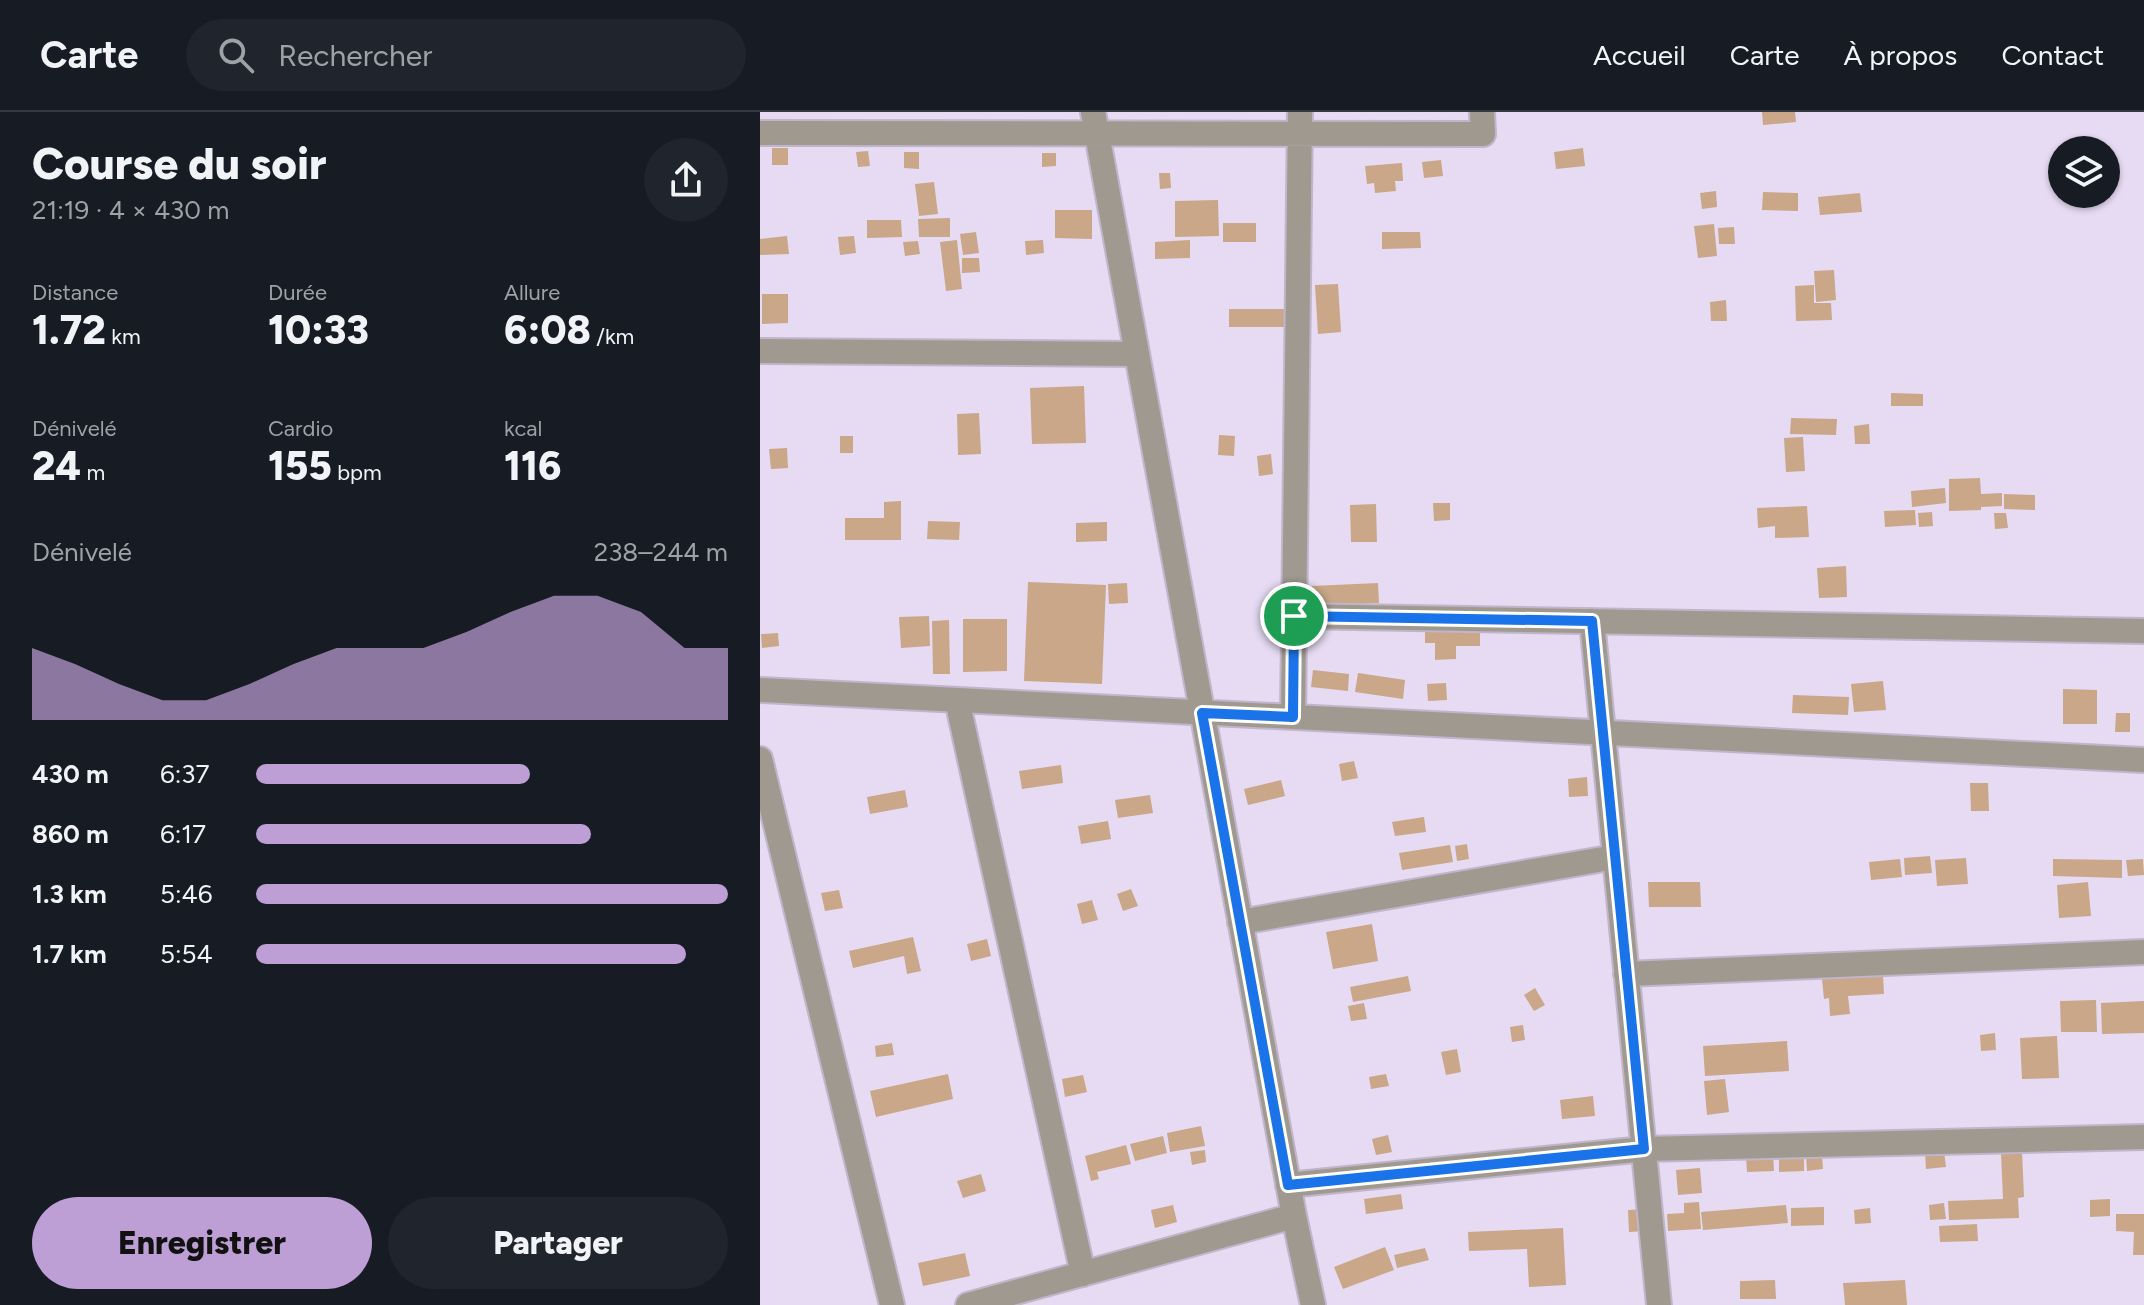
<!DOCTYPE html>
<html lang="fr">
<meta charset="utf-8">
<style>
body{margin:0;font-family:Figtree,sans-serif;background:#20242c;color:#f1f3f6;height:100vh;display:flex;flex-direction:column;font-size:30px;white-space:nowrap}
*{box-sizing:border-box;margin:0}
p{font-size:26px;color:#9ea1a6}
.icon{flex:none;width:44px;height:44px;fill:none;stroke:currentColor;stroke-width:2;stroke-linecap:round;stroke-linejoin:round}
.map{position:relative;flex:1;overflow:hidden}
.sheet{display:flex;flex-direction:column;background:#171b24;width:760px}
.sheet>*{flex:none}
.tools{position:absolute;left:1288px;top:24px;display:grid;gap:16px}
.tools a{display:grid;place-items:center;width:72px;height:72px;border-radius:50%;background:#171b24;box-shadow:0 2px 6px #0004;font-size:40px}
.pin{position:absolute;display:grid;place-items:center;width:68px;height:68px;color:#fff;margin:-34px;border:4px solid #fff;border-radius:50%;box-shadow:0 2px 8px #0007}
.round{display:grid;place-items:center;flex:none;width:84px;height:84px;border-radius:42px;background:#20242c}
.summary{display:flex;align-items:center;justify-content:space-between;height:136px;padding:0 32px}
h1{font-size:44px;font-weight:800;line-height:60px}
.metrics{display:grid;grid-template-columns:repeat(3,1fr);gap:12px;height:136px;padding:8px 32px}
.metrics div{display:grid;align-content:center}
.metrics b{font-size:40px;font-weight:800}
.metrics small{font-size:22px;font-weight:400}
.metrics p{font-size:22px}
.chart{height:224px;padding:16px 32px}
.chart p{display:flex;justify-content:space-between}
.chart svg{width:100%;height:144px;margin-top:8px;fill:#be9fd5;opacity:.7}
.button{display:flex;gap:16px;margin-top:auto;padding:16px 32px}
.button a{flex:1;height:92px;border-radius:48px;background:#be9fd5;color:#111;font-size:32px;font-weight:800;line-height:92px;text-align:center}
.button a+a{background:#20242c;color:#f1f3f6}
ul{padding:0 32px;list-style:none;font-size:26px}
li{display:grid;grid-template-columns:128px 96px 1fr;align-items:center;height:60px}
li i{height:20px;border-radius:10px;background:#be9fd5}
header{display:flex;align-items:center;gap:48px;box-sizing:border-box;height:112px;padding:0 40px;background:#171b24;border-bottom:2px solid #363941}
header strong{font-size:38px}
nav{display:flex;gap:44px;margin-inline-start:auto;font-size:28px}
.search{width:560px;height:72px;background:#20242c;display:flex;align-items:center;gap:20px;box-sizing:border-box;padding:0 28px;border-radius:44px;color:#9ea1a6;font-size:30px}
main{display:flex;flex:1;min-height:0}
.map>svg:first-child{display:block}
</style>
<header>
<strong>Carte</strong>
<div class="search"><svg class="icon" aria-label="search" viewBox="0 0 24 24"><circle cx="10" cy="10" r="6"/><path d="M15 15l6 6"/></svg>Rechercher</div>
<nav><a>Accueil</a><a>Carte</a><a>À propos</a><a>Contact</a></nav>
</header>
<main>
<section class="sheet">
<div class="summary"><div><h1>Course du soir</h1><p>21:19 · 4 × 430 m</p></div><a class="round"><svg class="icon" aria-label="share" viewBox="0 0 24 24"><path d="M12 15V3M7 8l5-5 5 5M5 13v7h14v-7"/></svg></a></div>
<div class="metrics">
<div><p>Distance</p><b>1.72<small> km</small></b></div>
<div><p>Durée</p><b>10:33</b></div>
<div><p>Allure</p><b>6:08<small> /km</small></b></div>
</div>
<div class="metrics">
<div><p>Dénivelé</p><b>24<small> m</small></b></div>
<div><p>Cardio</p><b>155<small> bpm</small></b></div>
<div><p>kcal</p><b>116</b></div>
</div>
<div class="chart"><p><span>Dénivelé</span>238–244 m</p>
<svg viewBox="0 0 160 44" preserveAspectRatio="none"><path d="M0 44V22L10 27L20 33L30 38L40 38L50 33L60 27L70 22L80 22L90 22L100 17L110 11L120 6L130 6L140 11L150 22L160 22V44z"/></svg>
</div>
<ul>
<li><b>430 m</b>6:37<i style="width:58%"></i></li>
<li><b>860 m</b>6:17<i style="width:71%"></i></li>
<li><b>1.3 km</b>5:46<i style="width:100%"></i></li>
<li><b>1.7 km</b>5:54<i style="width:91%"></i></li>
</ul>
<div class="button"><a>Enregistrer</a><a>Partager</a></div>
</section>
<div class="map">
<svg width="1384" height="1193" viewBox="0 0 1384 1193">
<rect width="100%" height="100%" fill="#e6dbf3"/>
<path fill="#c9a788" d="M1002,0H1035L1036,10L1003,13Z
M12,36H28V53H12Z
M823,36L825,54L796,57L794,40Z
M108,39L110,54L98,55L96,40Z
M144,40H159V57L144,56Z
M282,41H296V54L282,55Z
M681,48L683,64L664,66L662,50Z
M642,51L643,69H635L636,79L615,81L614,71L607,72L605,54Z
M399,61H410L411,76L400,77Z
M174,70L178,102L159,104L155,72Z
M956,79L957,95L942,97L940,81Z
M1003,80L1038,81V99L1002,98Z
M1100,81L1102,100L1060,103L1058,85Z
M458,88L459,124L415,125V89Z
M295,98H332V127L295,126Z
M190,106V125H159L158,107Z
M107,108H141L142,125L107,126Z
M463,111H496V130H463Z
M954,112L957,144L938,146L934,114Z
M974,115L975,132H959L958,116Z
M216,120L219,141L203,143L200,122Z
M622,120H660L661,136L622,137Z
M27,124L29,142L0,143V127Z
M94,124L96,141L80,143L78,125Z
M197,128L202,177L186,179L180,130Z
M283,128L284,141L266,143L265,129Z
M430,128V146L395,147V130Z
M158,129L160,142L145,144L143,130Z
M202,146H219L220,160L202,161Z
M1074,158L1076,188L1056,190L1054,159Z
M578,172L581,220L558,222L555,173Z
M1054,173V191H1071L1072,208L1036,209L1035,174Z
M2,182H28V211L2,212Z
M966,188L967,209H951L950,190Z
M469,197H524V215H469Z
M324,274L326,331L272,332L270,276Z
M1131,281L1163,282V294H1131Z
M219,301L221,342L198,343L197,302Z
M1031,306L1077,307L1076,323L1030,322Z
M1109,312L1110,332H1095L1094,314Z
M459,323L475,324L474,344L458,343Z
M80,324H93V341H80Z
M1043,325L1045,359L1026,360L1024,326Z
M27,336L28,356L11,357L9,337Z
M511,342L513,362L499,364L497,344Z
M1220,366L1221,382L1242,381V394L1221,395V398L1189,399V367Z
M1185,376L1186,391L1152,395L1151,379Z
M1244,382L1275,383V398L1244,397Z
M141,389V428H85V406H124V390Z
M673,391H690V408L674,409Z
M616,392L617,430H591L590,393Z
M1047,394L1049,425L1015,426V414L998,416L997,396Z
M1155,398L1156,413L1125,415L1124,399Z
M1172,400L1173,414L1159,415L1158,401Z
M1234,401H1246L1248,416L1235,417Z
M168,409L200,410L199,428L167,427Z
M347,410V429L316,430V411Z
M1086,454L1087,485L1059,486L1057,456Z
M268,470L346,473L342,572L264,569Z
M367,471L368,491L349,492L348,472Z
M618,471L619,491L553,494L552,474Z
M169,504L170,534L141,536L139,505Z
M203,507H247V559L203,560Z
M189,508L190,562H173L172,509Z
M665,513H720V534H696V547L675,548V531H665Z
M18,521L19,534L2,536L1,522Z
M553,558L589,562L588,579L551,575Z
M598,561L645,568L643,587L595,580Z
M1123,569L1126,598L1094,600L1091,572Z
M686,571L687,588L668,589L667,572Z
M1303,577L1337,578V612H1303Z
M1033,583L1089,585L1088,603L1032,601Z
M1356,601H1370V620H1355Z
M594,649L598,666L582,669L579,652Z
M301,653L303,671L262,677L259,659Z
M827,665L828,684L809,685L808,667Z
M521,668L525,684L488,693L484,677Z
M1210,671H1228L1229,699H1211Z
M145,678L148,695L110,702L107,685Z
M390,683L393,701L358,706L355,688Z
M664,705L666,720L635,724L632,710Z
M348,709L351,727L321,732L318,714Z
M707,732L709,747L697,749L695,734Z
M690,733L693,750L642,758L639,741Z
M1170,744L1172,761L1145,763L1144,746Z
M1206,746L1208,772L1177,774L1175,748Z
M1140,747L1142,765L1111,768L1109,750Z
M1293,747L1362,748V766L1293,764Z
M1383,747L1384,763L1368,764L1366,748Z
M888,770H940L941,795H889Z
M1328,770L1331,804L1299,806L1297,773Z
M371,777L378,794L363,799L357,782Z
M79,778L83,796L65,799L61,781Z
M332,788L338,808L322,812L317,792Z
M612,812L618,849L573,857L566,820Z
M153,825L161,859L147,862L144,844L93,856L89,839Z
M227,827L231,844L211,849L207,832Z
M1123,863L1124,882L1088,884L1090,902L1070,904L1069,886L1064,887L1062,867Z
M648,864L651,879L593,890L590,875Z
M775,876L785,893L774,899L764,883Z
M1336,888L1337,920H1301L1300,889Z
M1384,889V921L1342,922L1341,891Z
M604,891L607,907L591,909L588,894Z
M763,913L765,928L752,930L750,915Z
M1235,921L1236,938L1221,939L1220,923Z
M1297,924L1299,966L1262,967L1260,926Z
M1027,929L1029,959L945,964L943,934Z
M132,931L134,943L116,945L115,934Z
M697,937L701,960L686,963L681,940Z
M188,962L193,987L116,1005L110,979Z
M626,962L629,974L611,977L609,965Z
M323,963L327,980L305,985L302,967Z
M965,967L969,1000L947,1003L944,969Z
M833,984L835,1004L802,1007L800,988Z
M441,1014L445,1034L410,1040L407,1021Z
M628,1023L632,1040L616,1043L612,1027Z
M403,1024L407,1041L375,1049L370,1032Z
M366,1033L371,1052L337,1060L339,1067L331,1069L325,1044Z
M445,1038L446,1050L432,1053L430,1040Z
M1184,1039L1186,1055L1166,1057L1165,1041Z
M1262,1039L1264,1085L1258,1086L1259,1106L1189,1108L1188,1089L1243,1087L1241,1041Z
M1019,1042H1044V1059L1019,1060Z
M1062,1042L1063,1057L1047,1059L1046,1044Z
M1013,1043L1014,1059L987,1060L986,1044Z
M940,1056L942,1081L918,1083L916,1058Z
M221,1062L226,1079L203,1086L197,1069Z
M641,1082L643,1097L606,1102L604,1087Z
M1350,1087V1104L1330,1105V1088Z
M939,1090L941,1117L908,1119L907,1102L924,1101V1091Z
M1184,1091L1186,1107L1170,1108L1169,1093Z
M413,1093L417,1110L395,1116L391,1098Z
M1026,1093L1028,1111L943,1118L941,1100Z
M1064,1095V1113L1031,1114V1096Z
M1110,1096L1111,1111L1095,1112L1094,1098Z
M885,1097L886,1119L869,1120L868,1098Z
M1356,1102H1384V1143H1373L1374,1120L1356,1119Z
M1217,1112L1218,1129L1180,1130L1179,1114Z
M803,1116L806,1173L769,1175L767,1137L709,1139L708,1120Z
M625,1135L634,1158L583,1177L574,1155Z
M665,1136L669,1148L637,1156L634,1143Z
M205,1141L210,1164L163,1174L158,1151Z
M1015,1168L1016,1187H980V1169Z
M1145,1168L1147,1193H1085L1083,1171Z"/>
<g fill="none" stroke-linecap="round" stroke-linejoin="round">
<g stroke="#c0b6cb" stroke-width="28">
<path id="minor" d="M333,0L534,1104L553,1193
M0,21L723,22L722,0
M0,239L377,242
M534,504L1384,519
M832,509L899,1193
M0,578L1384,648
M197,588L323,1162
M533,605L540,0
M0,647L132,1193
M480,810L855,745
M866,862L1384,840
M528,1073L884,1037L1384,1025
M208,1193L534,1104"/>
</g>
<use href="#minor" stroke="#a09990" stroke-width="24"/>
</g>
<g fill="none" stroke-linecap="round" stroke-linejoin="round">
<g stroke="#fff" stroke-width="16">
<path id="route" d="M534,504L832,509L884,1037L528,1073L442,601L533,605Z"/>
</g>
<use href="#route" stroke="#1a73e8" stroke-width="10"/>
</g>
</svg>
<div class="tools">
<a><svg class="icon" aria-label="layers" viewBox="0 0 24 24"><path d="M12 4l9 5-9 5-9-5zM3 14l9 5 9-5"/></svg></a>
</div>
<div class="pin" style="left:534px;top:504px;background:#1e9e55"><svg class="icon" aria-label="arrive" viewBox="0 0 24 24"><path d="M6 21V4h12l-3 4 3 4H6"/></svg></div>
</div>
</main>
